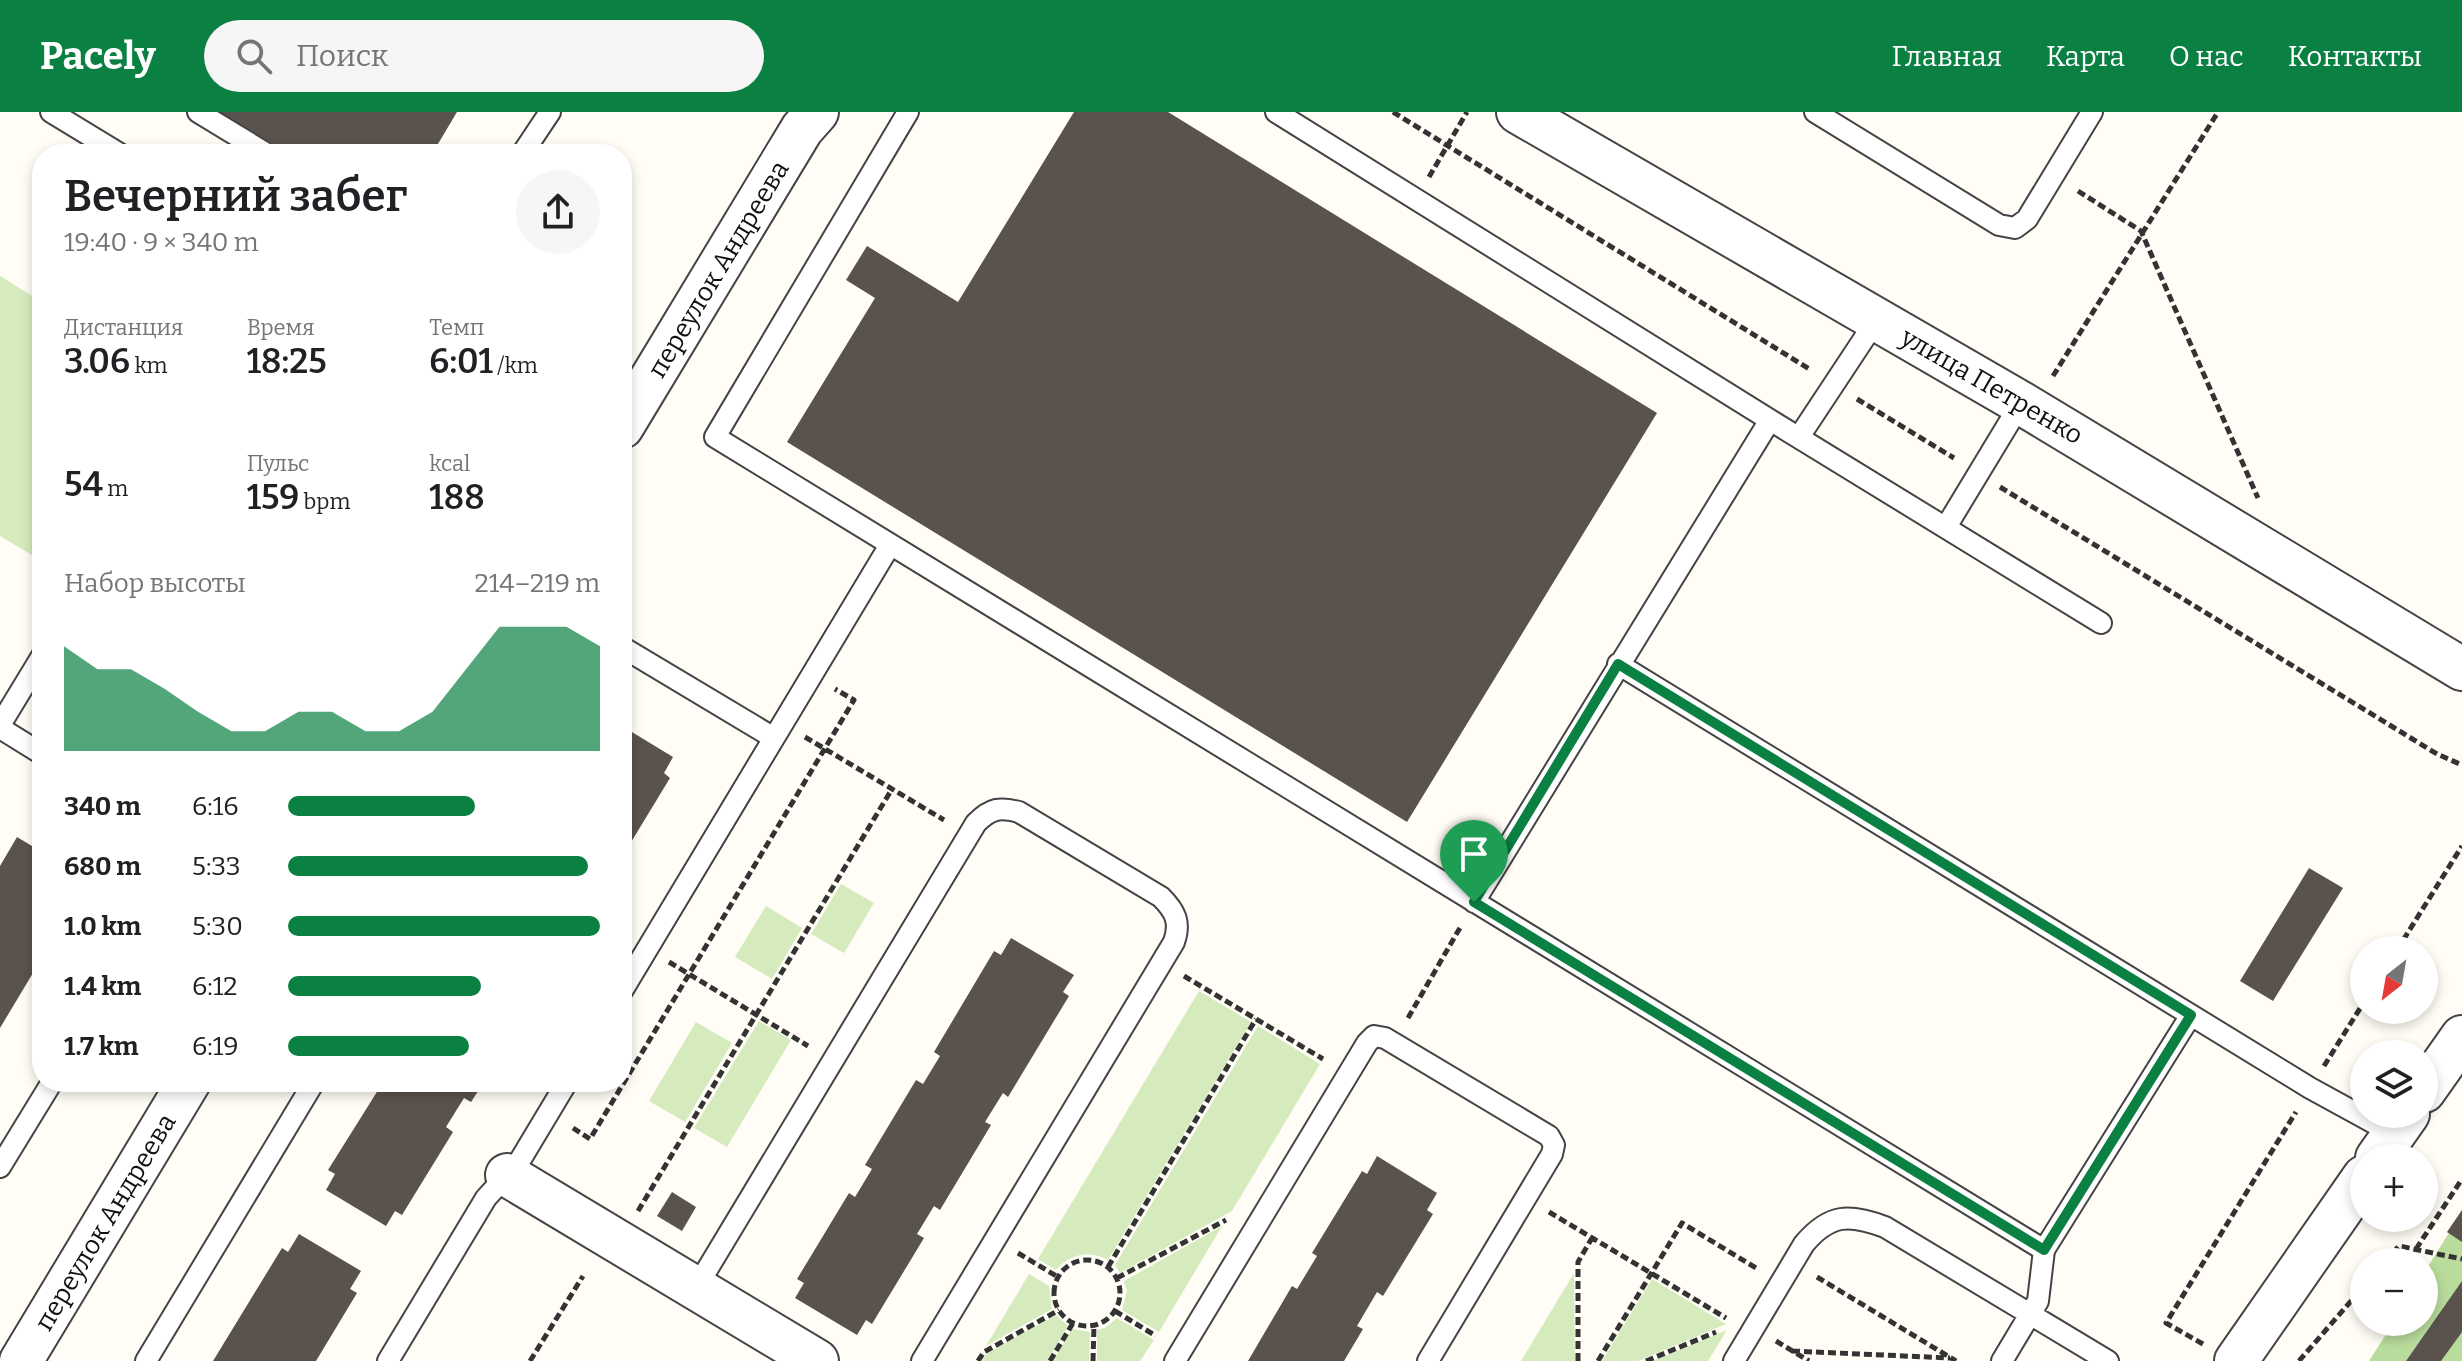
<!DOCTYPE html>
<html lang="ru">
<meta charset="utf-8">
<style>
body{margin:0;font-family:Bitter,serif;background:#f6f6f6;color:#202124;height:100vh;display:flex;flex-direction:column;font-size:30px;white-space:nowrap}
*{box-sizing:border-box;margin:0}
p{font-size:26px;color:#757577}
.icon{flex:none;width:44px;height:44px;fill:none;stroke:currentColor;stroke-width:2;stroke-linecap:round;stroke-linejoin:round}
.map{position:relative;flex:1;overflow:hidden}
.details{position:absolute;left:32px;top:32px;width:600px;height:948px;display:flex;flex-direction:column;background:#fff;border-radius:32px;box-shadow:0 4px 12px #0003}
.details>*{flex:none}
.needle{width:52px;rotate:211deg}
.controls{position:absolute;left:2350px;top:824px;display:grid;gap:16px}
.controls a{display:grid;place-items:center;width:88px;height:88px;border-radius:50%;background:#fff;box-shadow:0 4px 12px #0003;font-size:40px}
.pin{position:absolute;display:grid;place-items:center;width:68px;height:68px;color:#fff;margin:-82px -34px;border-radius:50% 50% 50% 0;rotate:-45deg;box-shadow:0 0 8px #0007}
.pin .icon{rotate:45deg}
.round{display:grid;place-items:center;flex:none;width:84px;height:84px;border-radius:42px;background:#f6f6f6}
.overview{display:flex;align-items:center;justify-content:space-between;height:136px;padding:0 32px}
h1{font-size:44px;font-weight:600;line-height:60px}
.stats{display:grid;grid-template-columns:repeat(3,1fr);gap:12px;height:136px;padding:8px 32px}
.stats div{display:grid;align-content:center}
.stats b{font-size:34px;font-weight:600}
.stats small{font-size:22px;font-weight:400}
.stats p{font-size:22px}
.chart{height:224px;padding:16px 32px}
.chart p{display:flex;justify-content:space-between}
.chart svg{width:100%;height:144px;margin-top:8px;fill:#0b8043;opacity:.7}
ul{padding:0 32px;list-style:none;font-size:26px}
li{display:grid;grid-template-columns:128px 96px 1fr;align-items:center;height:60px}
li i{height:20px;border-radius:10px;background:#0b8043}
header{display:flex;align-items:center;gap:48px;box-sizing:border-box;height:112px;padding:0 40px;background:#0b8043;color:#fff}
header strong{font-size:38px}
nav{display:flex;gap:44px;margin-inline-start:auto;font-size:28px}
.search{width:560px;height:72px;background:#f6f6f6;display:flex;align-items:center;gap:20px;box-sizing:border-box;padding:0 28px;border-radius:44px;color:#757577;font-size:30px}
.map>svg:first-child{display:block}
</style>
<header>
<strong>Pacely</strong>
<div class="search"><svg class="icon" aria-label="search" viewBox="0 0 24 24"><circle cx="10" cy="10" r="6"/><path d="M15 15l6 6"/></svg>Поиск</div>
<nav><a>Главная</a><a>Карта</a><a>О нас</a><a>Контакты</a></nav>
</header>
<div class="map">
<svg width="2462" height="1249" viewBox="0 0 2462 1249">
<rect width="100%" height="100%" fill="#fffdf5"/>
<path fill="#d5ebbd" d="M0,164L42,190V449L0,424Z
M841,772L874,791L844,841L811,822Z
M766,794L802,816L772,867L735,845Z
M1199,879L1251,910L1108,1148C1088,1138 1070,1142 1056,1158L1038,1147Z
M759,909L791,928L727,1035L694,1016Z
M696,910L732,931L685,1010L649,989Z
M1258,914L1320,952L1232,1099L1120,1161L1115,1153Z
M1222,1114L1159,1220L1122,1198L1127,1179L1124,1169Z
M1574,1161L1575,1249H1521Z
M1029,1162L1049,1174L1052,1197L986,1234Z
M1652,1167L1726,1212L1638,1249H1602Z
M1056,1203L1068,1214L1047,1249H982L987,1241Z
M1117,1206L1154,1228L1140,1249H1097V1218L1105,1216Z
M1072,1217L1090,1220L1089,1249H1053Z
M1727,1218L1708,1249H1653Z"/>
<path fill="#b9dc9c" d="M2462,1100V1249H2369L2394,1210H2424V1161Z"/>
<path fill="#5a524d" d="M219,0H457L432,42H290Z
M1074,0H1168L1657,301L1407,710L787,330L875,186L846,168L867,134L958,190Z
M622,614L673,645L664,661L670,666L622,745Z
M17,725L42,740V846L0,916V754Z
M2309,756L2343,776L2273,889L2240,869Z
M1011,826L1074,863L1063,880L1069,884L1008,985L1003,981L985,1010L991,1013L940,1098L934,1094L917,1122L924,1126L872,1212L866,1208L857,1223L795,1186L804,1171L797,1167L849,1081L855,1085L872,1057L865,1053L916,968L923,972L940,944L934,940L994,839L1001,843Z
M392,970H484L471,990L464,986L446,1015L453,1020L402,1103L395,1099L386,1114L326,1078L335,1062L328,1058L380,975L386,979Z
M1377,1044L1437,1081L1427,1098L1433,1102L1383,1184L1377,1180L1357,1214L1363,1217L1344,1249H1248L1292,1174L1297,1177L1317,1144L1312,1141L1362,1059L1367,1062Z
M672,1080L696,1095L682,1119L657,1104Z
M2462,1098V1130L2447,1120Z
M299,1122L361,1159L350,1177L357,1181L316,1249H213L282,1136L288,1140Z
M2462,1169V1220L2441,1249H2406Z"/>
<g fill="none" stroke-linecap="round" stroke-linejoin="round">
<g stroke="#444" stroke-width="24">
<path id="service" d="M51,0L120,42
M198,0L267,42
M908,0L715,325L2044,1138L2191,903
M1276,0L1770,308L1474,790
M1815,0L1999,113L2015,116L2027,107L2092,0
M522,42L550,0
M1770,308L2101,511
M1799,325L1877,207
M1946,415L2021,291
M622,535L774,626L622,879
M1618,552L2310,976L2394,1022
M0,613L42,544
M0,616L42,642
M774,626L890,433
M0,1055L52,970
M696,1176L976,711C991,696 1000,695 1019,700L1161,785C1175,799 1181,810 1174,830L922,1249
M146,1249L314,970
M388,1249L486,1086L519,1050L567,970
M1175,1249L1367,931L1374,924L1385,926L1549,1024L1554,1033L1552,1042L1428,1249
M1734,1249L1804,1132C1830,1101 1850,1102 1885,1115L2108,1249
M2002,1249L2038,1189L2044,1138"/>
</g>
<g stroke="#444" stroke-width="46">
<path id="minor" d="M1518,0L2021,291L2462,557
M622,315L802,17L817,0
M2424,979L2462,925
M2377,1046L2408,1002
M507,1063L817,1249
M21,1249L189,970
M2236,1249L2364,1065"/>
</g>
<path stroke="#333" stroke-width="5" stroke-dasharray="8 4" stroke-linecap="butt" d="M1393,0L1811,258
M1429,65L1467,0
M2078,79L2141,119L2258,386
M2053,264L2218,0
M1857,287L1954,346
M2000,375L2437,642L2462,653
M805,625L944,708
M2397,838L2462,734
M669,850L808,934
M1184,864L1323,947
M1408,906L1461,814
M2324,954L2364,890
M573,1016L590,1027L854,588L835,577
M638,1099L892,677
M1549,1100L1726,1206
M2416,1137L2462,1067
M1018,1141L1058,1165
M1054 1181a33 33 0 1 1 66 0a33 33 0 1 1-66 0Z
M2385,1150L2399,1134L2462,1147
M1108,1155L1256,907
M1817,1165L1956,1249
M1117,1166L1226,1108
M1115,1199L1156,1224
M1776,1229L1809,1249
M2203,1232L2166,1211L2296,1000
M1792,1239L1950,1246
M530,1249L583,1164
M978,1249L984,1240L1059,1198
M1050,1249L1073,1211
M1093,1249L1094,1213
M1578,1249V1150L1592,1126
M1598,1249L1682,1111L1756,1156
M1646,1249L1716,1220
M2299,1249L2364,1174"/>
<use href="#service" stroke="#fff" stroke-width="20"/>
<use href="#minor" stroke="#fff" stroke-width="42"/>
</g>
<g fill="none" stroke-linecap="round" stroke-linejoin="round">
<g stroke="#fff" stroke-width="16">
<path id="route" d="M1618,552L2191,903L2044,1138L1474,790Z"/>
</g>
<use href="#route" stroke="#0b8043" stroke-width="10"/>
</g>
<g text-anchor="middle" stroke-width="8" stroke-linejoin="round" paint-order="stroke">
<g font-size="26" fill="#111" stroke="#fff">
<text transform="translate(718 157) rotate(-59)" y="9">переулок Андреева</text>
<text transform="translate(1992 274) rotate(30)" y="9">улица Петренко</text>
<text transform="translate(105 1110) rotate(-59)" y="9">переулок Андреева</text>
</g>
</g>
</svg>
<div class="controls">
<a><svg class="needle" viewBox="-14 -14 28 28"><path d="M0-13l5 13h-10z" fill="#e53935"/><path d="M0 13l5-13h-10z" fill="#757577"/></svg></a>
<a><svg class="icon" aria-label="layers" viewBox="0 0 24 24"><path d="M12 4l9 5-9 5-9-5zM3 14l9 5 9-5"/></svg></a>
<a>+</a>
<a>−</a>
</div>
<div class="pin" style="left:1474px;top:790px;background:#1e9e55"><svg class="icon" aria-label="arrive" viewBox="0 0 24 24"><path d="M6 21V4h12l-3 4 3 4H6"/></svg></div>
<section class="details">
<div class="overview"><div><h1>Вечерний забег</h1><p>19:40 · 9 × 340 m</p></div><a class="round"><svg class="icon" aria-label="share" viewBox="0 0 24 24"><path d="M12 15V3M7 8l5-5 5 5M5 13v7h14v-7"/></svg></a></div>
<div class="stats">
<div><p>Дистанция</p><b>3.06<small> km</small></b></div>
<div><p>Время</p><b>18:25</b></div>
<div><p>Темп</p><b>6:01<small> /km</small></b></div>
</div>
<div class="stats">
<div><b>54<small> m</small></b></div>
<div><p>Пульс</p><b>159<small> bpm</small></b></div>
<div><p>kcal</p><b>188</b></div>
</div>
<div class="chart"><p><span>Набор высоты</span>214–219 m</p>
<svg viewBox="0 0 160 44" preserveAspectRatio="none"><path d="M0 44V12L10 19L20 19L30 25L40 32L50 38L60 38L70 32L80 32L90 38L100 38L110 32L120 19L130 6L140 6L150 6L160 12V44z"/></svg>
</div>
<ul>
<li><b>340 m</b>6:16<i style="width:60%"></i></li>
<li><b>680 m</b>5:33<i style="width:96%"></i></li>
<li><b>1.0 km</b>5:30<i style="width:100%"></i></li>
<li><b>1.4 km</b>6:12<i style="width:62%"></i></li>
<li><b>1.7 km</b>6:19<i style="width:58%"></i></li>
</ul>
</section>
</div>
